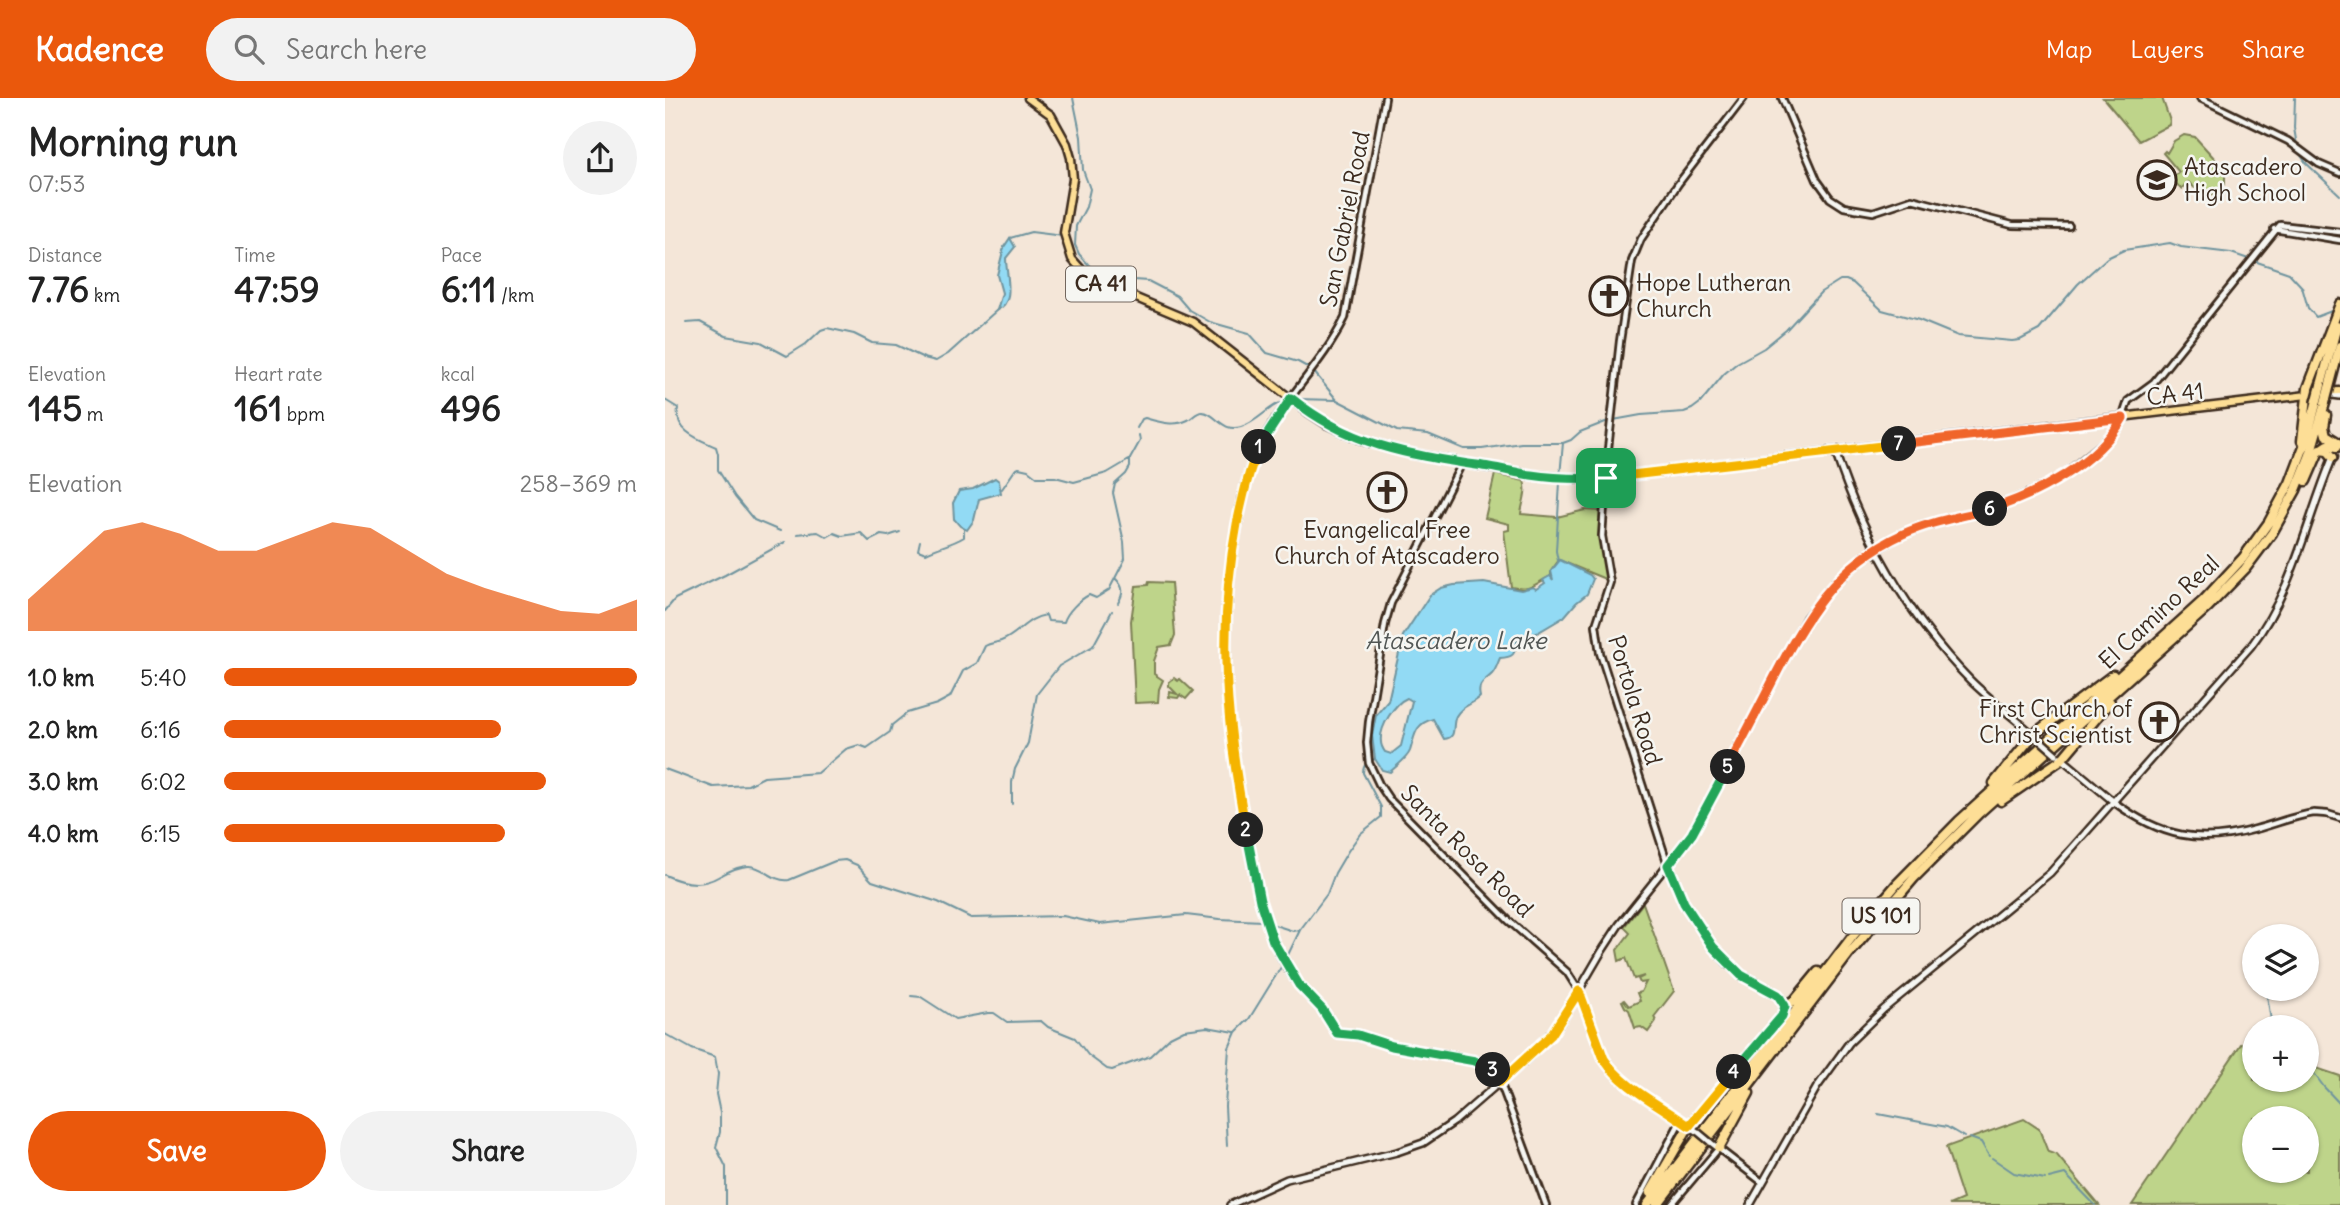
<!DOCTYPE html>
<meta charset="utf-8">
<style>
body{margin:0;font-family:Delius,sans-serif;background:#f2f2f2;color:#222;height:100vh;display:flex;flex-direction:column;font-size:26px;white-space:nowrap}
*{box-sizing:border-box;margin:0}
p{font-size:23px;color:#767676}
.icon{flex:none;width:38px;height:38px;fill:none;stroke:currentColor;stroke-width:2;stroke-linecap:round;stroke-linejoin:round}
.map{position:relative;flex:1;overflow:hidden}
.drawer{display:flex;flex-direction:column;background:#fff;width:665px}
.drawer>*{flex:none}
.tools{position:absolute;left:1577px;top:826px;display:grid;gap:14px}
.tools a{display:grid;place-items:center;width:77px;height:77px;border-radius:50%;background:#fff;box-shadow:0 2px 5px #0004;font-size:35px}
.pin{position:absolute;display:grid;place-items:center;width:60px;height:60px;color:#fff;margin:-30px;border-radius:14px;box-shadow:0 4px 10px #0006}
.km{position:absolute;width:35px;height:35px;margin:-18px;border-radius:50%;background:#222;color:#fff;font-size:19px;line-height:35px;text-align:center}
.round{display:grid;place-items:center;flex:none;width:74px;height:74px;border-radius:37px;background:#f2f2f2}
.head{display:flex;align-items:center;justify-content:space-between;height:119px;padding:0 28px}
h1{font-size:38px;font-weight:700;line-height:52px}
.metrics{display:grid;grid-template-columns:repeat(3,1fr);gap:10px;height:119px;padding:7px 28px}
.metrics div{display:grid;align-content:center}
.metrics b{font-size:35px;font-weight:700}
.metrics small{font-size:19px;font-weight:400}
.metrics p{font-size:19px}
.chart{height:196px;padding:14px 28px}
.chart p{display:flex;justify-content:space-between}
.chart svg{width:100%;height:126px;margin-top:7px;fill:#ea580c;opacity:.7}
.button{display:flex;gap:14px;margin-top:auto;padding:14px 28px}
.button a{flex:1;height:80px;border-radius:42px;background:#ea580c;color:#fff;font-size:28px;font-weight:700;line-height:80px;text-align:center}
.button a+a{background:#f2f2f2;color:#222}
ul{padding:0 28px;list-style:none;font-size:23px}
li{display:grid;grid-template-columns:112px 84px 1fr;align-items:center;height:52px}
li i{height:18px;border-radius:9px;background:#ea580c}
header{display:flex;align-items:center;gap:42px;box-sizing:border-box;height:98px;padding:0 35px;background:#ea580c;color:#fff}
header strong{font-size:33px}
nav{display:flex;gap:38px;margin-inline-start:auto;font-size:24px}
.search{width:490px;height:63px;background:#f2f2f2;display:flex;align-items:center;gap:18px;box-sizing:border-box;padding:0 24px;border-radius:38px;color:#767676;font-size:26px}
main{display:flex;flex:1;min-height:0}
.map>svg:first-child{display:block}
</style>
<header>
<strong>Kadence</strong>
<div class="search"><svg class="icon" aria-label="search" viewBox="0 0 24 24"><circle cx="10" cy="10" r="6"/><path d="M15 15l6 6"/></svg>Search here</div>
<nav><a>Map</a><a>Layers</a><a>Share</a></nav>
</header>
<main>
<section class="drawer">
<div class="head"><div><h1>Morning run</h1><p>07:53</p></div><a class="round"><svg class="icon" aria-label="share" viewBox="0 0 24 24"><path d="M12 15V3M7 8l5-5 5 5M5 13v7h14v-7"/></svg></a></div>
<div class="metrics">
<div><p>Distance</p><b>7.76<small> km</small></b></div>
<div><p>Time</p><b>47:59</b></div>
<div><p>Pace</p><b>6:11<small> /km</small></b></div>
</div>
<div class="metrics">
<div><p>Elevation</p><b>145<small> m</small></b></div>
<div><p>Heart rate</p><b>161<small> bpm</small></b></div>
<div><p>kcal</p><b>496</b></div>
</div>
<div class="chart"><p><span>Elevation</span>258–369 m</p>
<svg viewBox="0 0 160 44" preserveAspectRatio="none"><path d="M0 44V33L10 21L20 9L30 6L40 10L50 16L60 16L70 11L80 6L90 8L100 16L110 24L120 29L130 33L140 37L150 38L160 33V44z"/></svg>
</div>
<ul>
<li><b>1.0 km</b>5:40<i style="width:100%"></i></li>
<li><b>2.0 km</b>6:16<i style="width:67%"></i></li>
<li><b>3.0 km</b>6:02<i style="width:78%"></i></li>
<li><b>4.0 km</b>6:15<i style="width:68%"></i></li>
</ul>
<div class="button"><a>Save</a><a>Share</a></div>
</section>
<div class="map">
<svg width="1675" height="1107" viewBox="0 0 1675 1107">
<rect width="100%" height="100%" fill="#f4e6d8"/>
<filter id="ink" filterUnits="userSpaceOnUse"><feTurbulence type="fractalNoise" baseFrequency=".0143" numOctaves="2"/><feDisplacementMap in="SourceGraphic" scale="14" xChannelSelector="R" yChannelSelector="G"/><feConvolveMatrix kernelMatrix="1 2 1 2 8 2 1 2 1" color-interpolation-filters="sRGB"/></filter>
<g filter="url(#ink)">
<path fill="#bed48a" stroke="#7c7f54" stroke-width="2" fill-rule="evenodd" d="M1438,0H1497L1505,23L1504,27L1474,43Z
M1519,37L1530,39L1560,72V86L1549,96L1538,97L1523,84L1516,91L1507,81L1514,74L1498,55L1500,53L1502,55L1509,43Z
M830,376L859,383C863,394 857,405 856,416L892,419L920,412L936,413L939,409L937,446L945,483L894,462L886,473V478C869,486 866,494 846,489L839,433L844,432V426L820,420Z
M484,484L506,485L510,537L506,547L494,549L489,563V576L498,582L494,591L493,604L470,605L466,523L471,488L483,487Z
M509,580L513,583L515,581L528,593L521,601L515,597L513,600L504,599L505,594L512,596L504,588V584Z
M978,805L1009,893L989,919L991,923L983,934L976,929L970,930L964,912L960,909L957,903L959,902L964,908L975,903L972,895L976,894L981,884L975,885L973,881L979,878L969,881L961,860L954,863L952,852L965,835L959,829Z
M1576,946L1589,950V982H1642V967L1675,978V1106L1467,1107ZM1589,1020H1642V1073H1589Z
M1359,1021L1374,1031L1383,1054L1392,1057L1434,1107H1284L1298,1101L1281,1049Z"/>
<path fill="#92daf4" stroke="#6f949e" stroke-width="2" fill-rule="evenodd" d="M345,140L350,149L341,160C341,178 351,204 332,212L337,195L332,177L339,149Z
M330,380L334,383L336,395L314,401L309,422L302,432L295,428L289,421L288,405L294,393L308,391Z
M895,462L925,477L928,481L922,496L911,505L899,519L872,535L853,540C848,552 854,559 835,560C833,564 831,572 827,576C819,584 812,585 815,599C807,607 797,607 791,618C786,628 793,640 779,641L768,621C749,626 750,638 745,653C742,661 731,668 725,674L717,672L710,661L707,638L711,617L723,603L738,538L765,497L776,490L789,487L819,485L856,492L868,489L871,491L880,485L878,482L885,478L888,482L886,473ZM742,600L747,603L736,648L726,656L720,654C718,651 716,647 716,644C714,629 730,605 742,600Z"/>
<g fill="none" stroke-linecap="round" stroke-linejoin="round">
<path stroke="#6f949e" stroke-width="2" d="M408,0L416,39L418,72L425,91L421,109L411,128L410,147L414,156L430,174L440,180L483,183L512,198L524,212L545,224L584,235L602,255L633,264L644,270
M1630,0L1629,30L1632,48
M1633,53L1641,65L1675,97
M345,140L366,134L398,138
M21,225L35,224L61,238L96,244L122,258L141,246L156,232L162,230L189,236L207,245L231,247L259,260L271,263L283,256L332,212
M649,274L672,302L732,333L763,336L799,351H817L856,345H898L906,342L915,334L943,323L976,317L1019,314L1027,311L1035,305L1059,276L1072,265L1099,250L1121,232L1156,194L1175,182H1181L1188,185L1217,212L1254,222L1293,238L1347,243L1355,242L1374,232L1413,186L1442,160L1459,152L1505,145L1516,149L1566,155L1624,175L1637,189L1643,210L1651,219L1669,212
M631,301L671,302
M0,302L13,310C9,333 33,341 51,349L53,356V372L70,399L89,422L115,433
M472,330L477,321L480,320C494,324 509,329 523,322C528,320 531,314 537,314C551,314 556,335 576,329C594,324 605,305 622,303
M895,378L898,345
M337,391L350,372L354,370L363,372L372,379H390L409,384L442,375L464,362
M132,436L153,434L162,439L169,435L177,438L196,435L204,443L216,437L223,438L235,434
M255,443L253,452L261,455C273,449 288,446 299,439V431
M893,463L891,453L895,384
M451,481C459,489 459,495 453,505
M0,513L10,501L60,477L120,444
M0,671L48,689L83,687L99,679L153,675L181,651L194,647L202,650L225,634L227,627L242,615L272,606L285,599L298,573L312,565L320,548C325,545 330,545 336,543C354,536 361,520 381,517L383,523L399,524C402,514 414,502 424,497L431,500L444,492L460,461L459,444L448,395L450,386L461,376L465,369V361L475,343L474,337
M347,706V684L350,671L363,645L372,596L394,568L428,548L447,513
M0,777C17,785 36,789 53,779C62,774 73,768 84,768C99,768 107,784 124,782L170,763L180,762L192,767L207,783L273,804L306,820L398,818L435,826L521,817L555,821L597,823L628,833L635,832
M621,861L635,832L662,796L670,775L683,753L695,736L716,719V709L698,675C698,666 703,664 710,661
M1601,891L1607,929
M246,898L256,899L290,921L323,915H329L342,924L376,923L383,929L410,940L423,957L442,971L447,972L485,958L505,939L519,932L542,929L570,934
M0,936L27,951L50,959L53,976L51,996L55,1015V1034L51,1049L61,1069V1107
M1642,966L1659,989L1675,1006
M1213,1016L1282,1029L1299,1039
M1305,1040L1316,1044L1324,1058
M562,1048L560,1008L564,950L571,934L584,921L618,866
M1327,1060L1349,1075L1380,1081
M1384,1080L1400,1076L1430,1107"/>
<g stroke="#3b2a1e" stroke-width="10">
<path id="tertiary" d="M720,0L680,220C655,271 610,309 588,362C580,383 576,406 572,428C552,533 562,629 581,732C588,768 593,806 607,840C615,859 627,879 640,894C646,901 653,906 658,913C664,920 666,929 672,935L690,937L727,948L813,963L826,970L834,981L881,1107
M1117,0L1152,82L1165,100L1179,109L1208,114L1247,101L1347,127L1404,128
M1535,0L1623,43L1654,66L1675,75
M1609,131L1675,142
M1458,318L1463,303L1489,284L1615,127L1675,134
M797,365L726,505L720,526L704,624L702,645L704,665L714,686L724,701L843,822L902,874L914,893L939,961C959,991 1003,1013 1033,1034
M1449,704C1496,739 1534,747 1591,731C1610,726 1629,718 1649,715L1662,716L1675,720
M1024,1027L1117,918L1120,908L1113,897L1076,877L1061,864L1048,849L1019,805L1003,767L935,555L931,527L945,484L937,438L943,351L955,243L967,163L976,141L1013,86L1079,0
M1045,1044L1097,1084
M971,1107L1016,1022
M1006,1107L1054,1050"/>
</g>
<g stroke="#3b2a1e" stroke-width="10">
<path id="secondary" d="M1667,297L1675,298
M1170,353C1197,437 1243,519 1305,582C1325,602 1349,619 1370,638
M1395,659L1449,704
M565,1107L622,1081L732,1054L758,1045L789,1024L865,958L895,925L937,853L954,827L1027,736L1141,520L1167,488L1196,461L1237,436L1275,423L1337,407L1382,387L1400,376L1437,346L1451,331L1458,320
M1085,1107L1152,989L1184,945L1219,911L1385,775L1586,548C1629,492 1641,423 1668,359"/>
</g>
<g stroke="#3b2a1e" stroke-width="11">
<path id="primary" d="M363,0L386,17L402,46L406,60L408,81L399,135L407,161L424,180L528,224L644,315L661,326L699,343L748,356L865,377L913,381L941,380L1642,297L1648,294L1675,293"/>
</g>
<g stroke="#3b2a1e" stroke-width="13">
<path id="motorway" d="M1665,286L1675,248
M1656,287L1672,228
M1661,317L1659,329L1661,337L1674,345
M1637,343L1643,290L1675,206
M1655,351L1662,352L1668,359
M1641,383L1654,353L1663,347L1672,349
M1329,685L1369,636L1448,577
M1336,703L1397,661L1445,604
M1120,908L1130,902L1153,874
M1054,1050L1084,995
M985,1095L1024,1028
M982,1107L1187,839L1232,786L1294,723L1539,502L1578,460L1604,424L1625,385L1641,343L1651,306
M992,1107L1183,857L1249,780L1314,715L1542,510L1580,471L1607,435L1631,392L1645,357L1660,305"/>
</g>
<use href="#tertiary" stroke="#f6f6f2" stroke-width="4.5"/>
<use href="#secondary" stroke="#f6f6f2" stroke-width="5"/>
<use href="#primary" stroke="#fdde96" stroke-width="6"/>
<use href="#motorway" stroke="#fdde96" stroke-width="8"/>
<g stroke="#3b2a1e" stroke-width="10" stroke-linecap="butt">
<path id="tertiary-bridge" d="M1033,1034L1045,1044"/>
</g>
<g stroke="#3b2a1e" stroke-width="10" stroke-linecap="butt">
<path id="secondary-bridge" d="M1374,641L1391,656"/>
</g>
<g stroke="#3b2a1e" stroke-width="13" stroke-linecap="butt">
<path id="motorway-bridge" d="M1660,305L1665,286
M1651,306L1656,287"/>
</g>
<use href="#tertiary-bridge" stroke="#f6f6f2" stroke-width="4.5"/>
<use href="#secondary-bridge" stroke="#f6f6f2" stroke-width="5"/>
<use href="#motorway-bridge" stroke="#fdde96" stroke-width="8"/>
</g>
</g>
<g fill="none" stroke-linecap="round" stroke-linejoin="round" filter="url(#ink)">
<g stroke="#fff" stroke-width="14">
<path id="split-1" d="M594,349L626,300C688,350 748,357 824,369C838,371 852,375 866,377C891,381 916,381 941,380"/>
</g>
<g stroke="#fff" stroke-width="14">
<path id="split-2" d="M581,732C561,627 552,531 572,426C578,399 583,374 594,349"/>
</g>
<g stroke="#fff" stroke-width="14">
<path id="split-3" d="M581,732L595,803L608,843L634,887L657,911L672,935L693,937L727,948L810,963L828,972"/>
</g>
<g stroke="#fff" stroke-width="14">
<path id="split-4" d="M828,972L835,984L886,937L914,893L939,961C958,990 996,1007 1024,1028L1069,974"/>
</g>
<g stroke="#fff" stroke-width="14">
<path id="split-5" d="M1063,669L1027,736L1003,767L1019,805L1048,849L1076,877L1113,897L1120,908L1117,918L1069,974"/>
</g>
<g stroke="#fff" stroke-width="14">
<path id="split-6" d="M1063,669C1078,640 1093,612 1107,584C1140,520 1170,467 1238,436C1266,423 1296,419 1325,411"/>
</g>
<g stroke="#fff" stroke-width="14">
<path id="split-7" d="M1234,346L1458,320C1433,364 1372,397 1325,411"/>
</g>
<g stroke="#fff" stroke-width="14">
<path id="split-8" d="M941,380L1234,346"/>
</g>
<use href="#split-1" stroke="#22a559" stroke-width="9"/>
<use href="#split-2" stroke="#f5b400" stroke-width="9"/>
<use href="#split-3" stroke="#22a559" stroke-width="9"/>
<use href="#split-4" stroke="#f5b400" stroke-width="9"/>
<use href="#split-5" stroke="#22a559" stroke-width="9"/>
<use href="#split-6" stroke="#f0652b" stroke-width="9"/>
<use href="#split-7" stroke="#f0652b" stroke-width="9"/>
<use href="#split-8" stroke="#f5b400" stroke-width="9"/>
</g>
<defs>
<g id="school-ring" transform="scale(2.0125)"><circle r="9.5" fill="#f6f6f2" stroke="#3b2a1e" stroke-width="1.5"/><path d="M0-5L7-2L0 1L-7-2ZM-4 1L0 2.5L4 1V4Q0 6-4 4Z" fill="#3b2a1e"/></g>
<g id="church-ring" transform="scale(2.0125)"><circle r="9.5" fill="#f6f6f2" stroke="#3b2a1e" stroke-width="1.5"/><path d="M-1.2-6h2.4v3.5h3.3v2.4h-3.3V6h-2.4V-.1h-3.3v-2.4h3.3Z" fill="#3b2a1e"/></g>
</defs>
<g fill-rule="evenodd">
<use href="#school-ring" x="1492" y="82"/>
<use href="#church-ring" x="944" y="198"/>
<use href="#church-ring" x="722" y="394"/>
<use href="#church-ring" x="1494" y="624"/>
</g>
<g text-anchor="middle" stroke-width="5" stroke-linejoin="round" paint-order="stroke">
<g fill="#f6f6f2" stroke="#73675e" stroke-width="2">
<rect x="401" y="168.5" width="70" height="35" rx="5"/>
<rect x="1177.5" y="800.5" width="77" height="35" rx="5"/>
</g>
<g font-size="21" font-weight="bold" fill="#3b2a1e">
<text x="436" y="193">CA 41</text>
<text x="1216" y="825">US 101</text>
</g>
<g font-size="23" fill="#3b2a1e" stroke="#f6f6f2" text-anchor="start">
<text x="1519" y="77">Atascadero<tspan x="1519" dy="26">High School</tspan></text>
<text x="971" y="193">Hope Lutheran<tspan x="971" dy="26">Church</tspan></text>
<text x="722" y="440" text-anchor="middle">Evangelical Free<tspan x="722" dy="26">Church of Atascadero</tspan></text>
<text x="1467" y="619" text-anchor="end">First Church of<tspan x="1467" dy="26">Christ Scientist</tspan></text>
</g>
<g font-size="23" fill="#3b2a1e" stroke="#f6f6f2">
<text transform="translate(680 121) rotate(-79)" y="8">San Gabriel Road</text>
<text transform="translate(1510 296) rotate(-7)" y="8">CA 41</text>
<text transform="translate(1494 514) rotate(-43)" y="8">El Camino Real</text>
<text transform="translate(970 602) rotate(73)" y="8">Portola Road</text>
<text transform="translate(802 753) rotate(45)" y="8">Santa Rosa Road</text>
</g>
<g font-size="24" font-style="italic" fill="#515654" stroke="#f6f6f2">
<text x="791" y="551">Atascadero Lake</text>
</g>
</g>
</svg>
<div class="tools">
<a><svg class="icon" aria-label="layers" viewBox="0 0 24 24"><path d="M12 4l9 5-9 5-9-5zM3 14l9 5 9-5"/></svg></a>
<a>+</a>
<a>−</a>
</div>
<div class="pin" style="left:941px;top:380px;background:#1e9e55"><svg class="icon" aria-label="arrive" viewBox="0 0 24 24"><path d="M6 21V4h12l-3 4 3 4H6"/></svg></div>
<b class="km" style="left:594px;top:349px">1</b>
<b class="km" style="left:581px;top:732px">2</b>
<b class="km" style="left:828px;top:972px">3</b>
<b class="km" style="left:1069px;top:974px">4</b>
<b class="km" style="left:1063px;top:669px">5</b>
<b class="km" style="left:1325px;top:411px">6</b>
<b class="km" style="left:1234px;top:346px">7</b>
</div>
</main>
